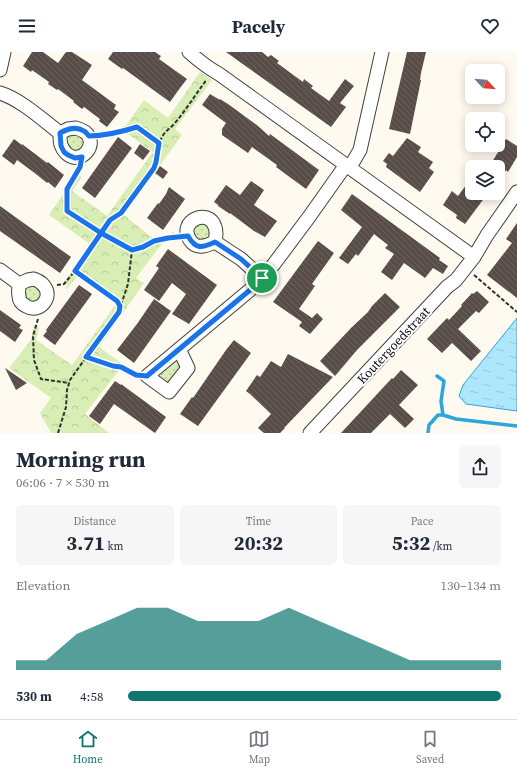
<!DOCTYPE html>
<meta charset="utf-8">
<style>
body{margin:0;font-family:"Source Serif 4",serif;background:#f6f6f7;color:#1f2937;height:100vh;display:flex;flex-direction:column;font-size:15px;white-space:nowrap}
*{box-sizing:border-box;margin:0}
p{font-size:13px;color:#747a83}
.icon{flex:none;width:22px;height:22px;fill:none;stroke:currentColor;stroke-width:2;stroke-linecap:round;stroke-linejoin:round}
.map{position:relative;height:381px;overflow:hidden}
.details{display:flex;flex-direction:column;background:#fff;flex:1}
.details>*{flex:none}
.needle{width:26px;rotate:116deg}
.tools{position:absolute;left:465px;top:12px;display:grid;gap:8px}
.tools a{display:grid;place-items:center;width:40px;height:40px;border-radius:6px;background:#fff;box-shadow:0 2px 10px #0003;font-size:20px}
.pin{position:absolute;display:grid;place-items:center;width:34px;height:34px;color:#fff;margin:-17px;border:2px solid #fff;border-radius:50%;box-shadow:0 1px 4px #0007}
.round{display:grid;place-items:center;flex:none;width:42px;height:42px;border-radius:6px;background:#f6f6f7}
.overview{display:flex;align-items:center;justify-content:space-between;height:68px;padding:0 16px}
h1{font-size:22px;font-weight:700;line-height:30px}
.metrics{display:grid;grid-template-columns:repeat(3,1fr);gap:6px;height:68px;padding:4px 16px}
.metrics div{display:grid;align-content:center;border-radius:6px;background:#f6f6f7;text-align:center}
.metrics b{font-size:20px;font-weight:700}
.metrics small{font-size:11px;font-weight:400}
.metrics p{font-size:11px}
.chart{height:112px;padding:8px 16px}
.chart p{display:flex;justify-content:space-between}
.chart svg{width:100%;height:72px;margin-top:4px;fill:#0f766e;opacity:.7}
ul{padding:0 16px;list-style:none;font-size:13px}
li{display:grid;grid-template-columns:64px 48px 1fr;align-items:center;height:30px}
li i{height:10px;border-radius:5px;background:#0f766e}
header{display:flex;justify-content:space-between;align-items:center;height:52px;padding:0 16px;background:#fff;font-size:18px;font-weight:700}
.dock{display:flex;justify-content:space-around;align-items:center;height:56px;border-top:1px solid #e0e1e3;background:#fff;font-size:11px;color:#747a83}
.dock a{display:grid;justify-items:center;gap:2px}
.dock .current{color:#0f766e}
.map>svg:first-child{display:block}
</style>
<header><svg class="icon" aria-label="menu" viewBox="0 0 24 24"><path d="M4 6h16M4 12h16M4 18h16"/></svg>Pacely<svg class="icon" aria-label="heart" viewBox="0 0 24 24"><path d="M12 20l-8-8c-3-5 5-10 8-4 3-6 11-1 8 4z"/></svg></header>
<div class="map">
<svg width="517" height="381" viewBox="0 0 517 381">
<defs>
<pattern id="grass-dots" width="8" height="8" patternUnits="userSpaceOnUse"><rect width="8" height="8" fill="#d8eeb4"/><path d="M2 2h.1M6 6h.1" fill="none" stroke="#b8cb9a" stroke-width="1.8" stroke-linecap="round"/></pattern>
<pattern id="park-crowns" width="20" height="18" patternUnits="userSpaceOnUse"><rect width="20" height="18" fill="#d8eeb4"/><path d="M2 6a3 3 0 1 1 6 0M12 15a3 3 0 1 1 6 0" fill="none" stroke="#b8cb9a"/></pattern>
<pattern id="water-ripples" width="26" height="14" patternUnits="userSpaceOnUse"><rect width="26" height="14" fill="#aee7fc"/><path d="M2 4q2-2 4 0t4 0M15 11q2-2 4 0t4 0" fill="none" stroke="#94c5d7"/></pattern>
<pattern id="building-back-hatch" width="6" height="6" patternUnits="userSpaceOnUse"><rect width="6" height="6" fill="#584d49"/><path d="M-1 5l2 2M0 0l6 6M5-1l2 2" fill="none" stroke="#6b625f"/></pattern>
</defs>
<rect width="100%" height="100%" fill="#fffaef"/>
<path fill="url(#grass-dots)" d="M78,81L86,90L81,100H70L66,89C69,83 72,82 78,81Z
M200,170L210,174V186L207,189L196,188L192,177Z
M35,232L43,240L39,251L25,248V237L27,234Z
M176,309L179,311L181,317L168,332L160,326L161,320L172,310Z"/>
<path fill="url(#park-crowns)" d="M200,20L212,28L175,77L182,83L124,163L155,188L172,181L174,178V184L161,193L136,226L144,231L99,295L135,321L129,323L120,317L85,362L109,381H51L40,361L51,346L9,316L31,288L34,273L39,276L36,288L72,313L116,252L77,224L67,237L65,236L68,233L64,230L71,220V219L90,192L49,163L77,122L82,125L72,139L107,164L153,100L125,80L110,87L105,83L126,73L144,48L168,66Z"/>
<path fill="url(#water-ripples)" stroke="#2da6db" d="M517,266V359L466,352L459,344L463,333Z"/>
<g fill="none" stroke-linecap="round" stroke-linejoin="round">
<path stroke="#2da6db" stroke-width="3.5" d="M437,324L444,329L441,349L443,363
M428,381L429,373L438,363H443L456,367L517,374"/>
</g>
<path fill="url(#building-back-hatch)" d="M32,0H43L58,11L66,0H72L92,13L82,28L116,53L114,57L119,60L107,75L99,69L100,67L84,55L82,57L73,50L74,49L58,37L57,38L48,32L49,30L32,18L31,20L23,14Z
M113,0H155L161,4L159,7L187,27L180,36L170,50L123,16L122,17L108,7Z
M226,0H262L268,5L271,3L279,9L277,11L303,30L304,27L313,34L311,36L329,49L345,27L354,34L340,51L346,55L331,75Z
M407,0H426L421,21L420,28H421L410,82L389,77Z
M210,42L220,48V47L228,52L258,74L269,84L270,82L319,118L306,137L276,115L277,113L252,95L248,101L222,83V77L226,71L202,53Z
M118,85L132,96L95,146L82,136Z
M407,86L421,95L418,100L433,110L429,116L434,120L420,140L386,115L387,112L383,109L389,101L393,104Z
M14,87L22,93V92L47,111L48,110L64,123L55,136L48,130L47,131L36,122L17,108L14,113L2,104Z
M506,87L517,94V105L508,120L506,118L498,131V115H489Z
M140,92L150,99L143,108L134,101Z
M160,114L168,120L163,127L155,121Z
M472,125V144L474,141H488L465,172L456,166L457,163L443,153L452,139L458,144Z
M251,129L264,138L254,153L277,169L265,185L254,179L230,161V162L218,154V153L214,150L226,133L240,143Z
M169,135L185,147L163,178L147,166L158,151L159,152L166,142Z
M352,142L440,206L439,208L448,214L443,222L433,216L425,226L404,211L392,228L381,220L394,202L385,196L388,193L374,182L358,204L356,202L348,212L339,206L362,175L341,158Z
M0,154L71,205L60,221L57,219L0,179Z
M517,171V246L487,223L512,191L506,187Z
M318,189L334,201L312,232L315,234L299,257L312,266L317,261L323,267L310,282L299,274L302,270L273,250Z
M168,197L217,233L189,272L172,262L186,242L172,231L159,249L144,238L159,216L156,214Z
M79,233L92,242L55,293L43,284L47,279L46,278Z
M477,239L489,250L479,261L476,259L458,277L481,299L471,309L452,291L442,301L427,287L447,266L449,268L462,254L461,253L472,241L473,242Z
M385,241L400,255L357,298L335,324L320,309L351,276L368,260L372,254Z
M154,247L171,259L134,311L117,298L137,272Z
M0,258L21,273L19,276L23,278L15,290L0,279Z
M234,288L251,301L198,374L180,362L192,345L193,346L226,298Z
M288,302L333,325L284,376H285L280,381H264L258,376L271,362L250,342L246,339L257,323L260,325L271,309L281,315Z
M5,316L27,331L16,338Z
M401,318L418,333L399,353L414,367L405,376L390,362L371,381H341L392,326L393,327Z
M115,329L121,333V332L166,365L155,381L114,352L100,372L89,364Z"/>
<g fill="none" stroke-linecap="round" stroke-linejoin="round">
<g stroke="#414141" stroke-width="15">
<path id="minor" d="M189,0C198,8 208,16 219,22L474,205L456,228L447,235L310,381
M0,18L4,0
M0,41C20,47 43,68 60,81
M76,76C79,77 82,78 85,80C100,92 80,115 66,101C64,99 62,96 61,93C60,90 60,85 60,81L68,77Z
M215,190C206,194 196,198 190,188C177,169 209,155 215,175C217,180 216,185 215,190L241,207L262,226
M474,205L487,183L517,140
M0,218L19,232
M34,227C60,237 42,264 26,254C22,252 19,249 19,244C18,240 19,236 19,232L28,228Z
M179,297L188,316L169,340L147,324L250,238L262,226L274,212L309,165L343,117L353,110L360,98L382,0"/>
</g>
<path stroke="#303030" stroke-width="2" stroke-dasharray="4 2" stroke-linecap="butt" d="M101,83L114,82L137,75L159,91
M79,117L67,137V159L101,181L132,198L143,195L154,189L177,186
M474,223L517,260
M57,233L64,232L75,219
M121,253L128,232L132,198
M38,267L33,284L34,308L41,327L69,331
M86,305L113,314L121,315L135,323
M58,381L66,355L67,338L70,328L120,257V254L117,249L75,219L110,168L121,161L154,116C158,106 157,94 162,85C165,79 171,76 175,71C186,58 195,43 205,30V27"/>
<use href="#minor" stroke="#fff" stroke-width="13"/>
</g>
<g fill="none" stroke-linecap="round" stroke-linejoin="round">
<g stroke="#fff" stroke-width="8">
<path id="route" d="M262,226L241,207L215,190C202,196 196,198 188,184L168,186L154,189L143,195L132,198L101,181L67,159V137L80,115L82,105L75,106L68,103L64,100L61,94L60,81C67,77 76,74 84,79C86,80 87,82 89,84C105,84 121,80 137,75L159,91L156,110L154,116L121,161L110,168L75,219L117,249L120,254L119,260L86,305L113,314L121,315L136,323L147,324L250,238L262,226"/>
</g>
<use href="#route" stroke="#1a73e8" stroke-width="5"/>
</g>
<g text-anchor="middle" stroke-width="4" stroke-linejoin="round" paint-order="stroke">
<g font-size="13" fill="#0e0e0e" stroke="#fff">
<text transform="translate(393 293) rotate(-47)" y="5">Koutergoedstraat</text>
</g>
</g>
</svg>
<div class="tools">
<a><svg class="needle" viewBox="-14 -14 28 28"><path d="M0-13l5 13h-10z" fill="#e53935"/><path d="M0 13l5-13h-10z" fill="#747a83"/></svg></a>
<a><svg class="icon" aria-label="locate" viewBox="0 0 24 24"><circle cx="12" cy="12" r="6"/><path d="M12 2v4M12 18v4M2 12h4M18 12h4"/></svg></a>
<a><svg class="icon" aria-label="layers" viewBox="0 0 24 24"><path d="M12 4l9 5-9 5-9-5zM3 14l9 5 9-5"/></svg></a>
</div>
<div class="pin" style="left:262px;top:226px;background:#1e9e55"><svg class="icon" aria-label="arrive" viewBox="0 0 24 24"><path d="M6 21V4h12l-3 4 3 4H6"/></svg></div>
</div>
<section class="details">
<div class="overview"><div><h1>Morning run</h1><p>06:06 · 7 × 530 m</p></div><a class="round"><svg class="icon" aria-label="share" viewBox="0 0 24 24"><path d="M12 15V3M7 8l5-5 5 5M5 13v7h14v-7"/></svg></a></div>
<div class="metrics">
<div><p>Distance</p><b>3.71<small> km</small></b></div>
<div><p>Time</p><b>20:32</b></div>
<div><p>Pace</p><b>5:32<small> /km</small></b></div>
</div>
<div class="chart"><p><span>Elevation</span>130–134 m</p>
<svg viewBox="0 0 160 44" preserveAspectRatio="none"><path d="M0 44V38L10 38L20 22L30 14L40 6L50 6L60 14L70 14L80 14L90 6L100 14L110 22L120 30L130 38L140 38L150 38L160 38V44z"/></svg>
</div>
<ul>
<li><b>530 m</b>4:58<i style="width:100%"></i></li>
</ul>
</section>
<nav class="dock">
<a class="current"><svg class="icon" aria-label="home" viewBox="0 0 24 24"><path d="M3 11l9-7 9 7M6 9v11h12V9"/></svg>Home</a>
<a><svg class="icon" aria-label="map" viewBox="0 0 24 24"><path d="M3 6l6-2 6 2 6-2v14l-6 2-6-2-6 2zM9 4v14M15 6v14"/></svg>Map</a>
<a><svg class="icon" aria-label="saved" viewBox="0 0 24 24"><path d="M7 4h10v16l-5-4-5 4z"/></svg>Saved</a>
</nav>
